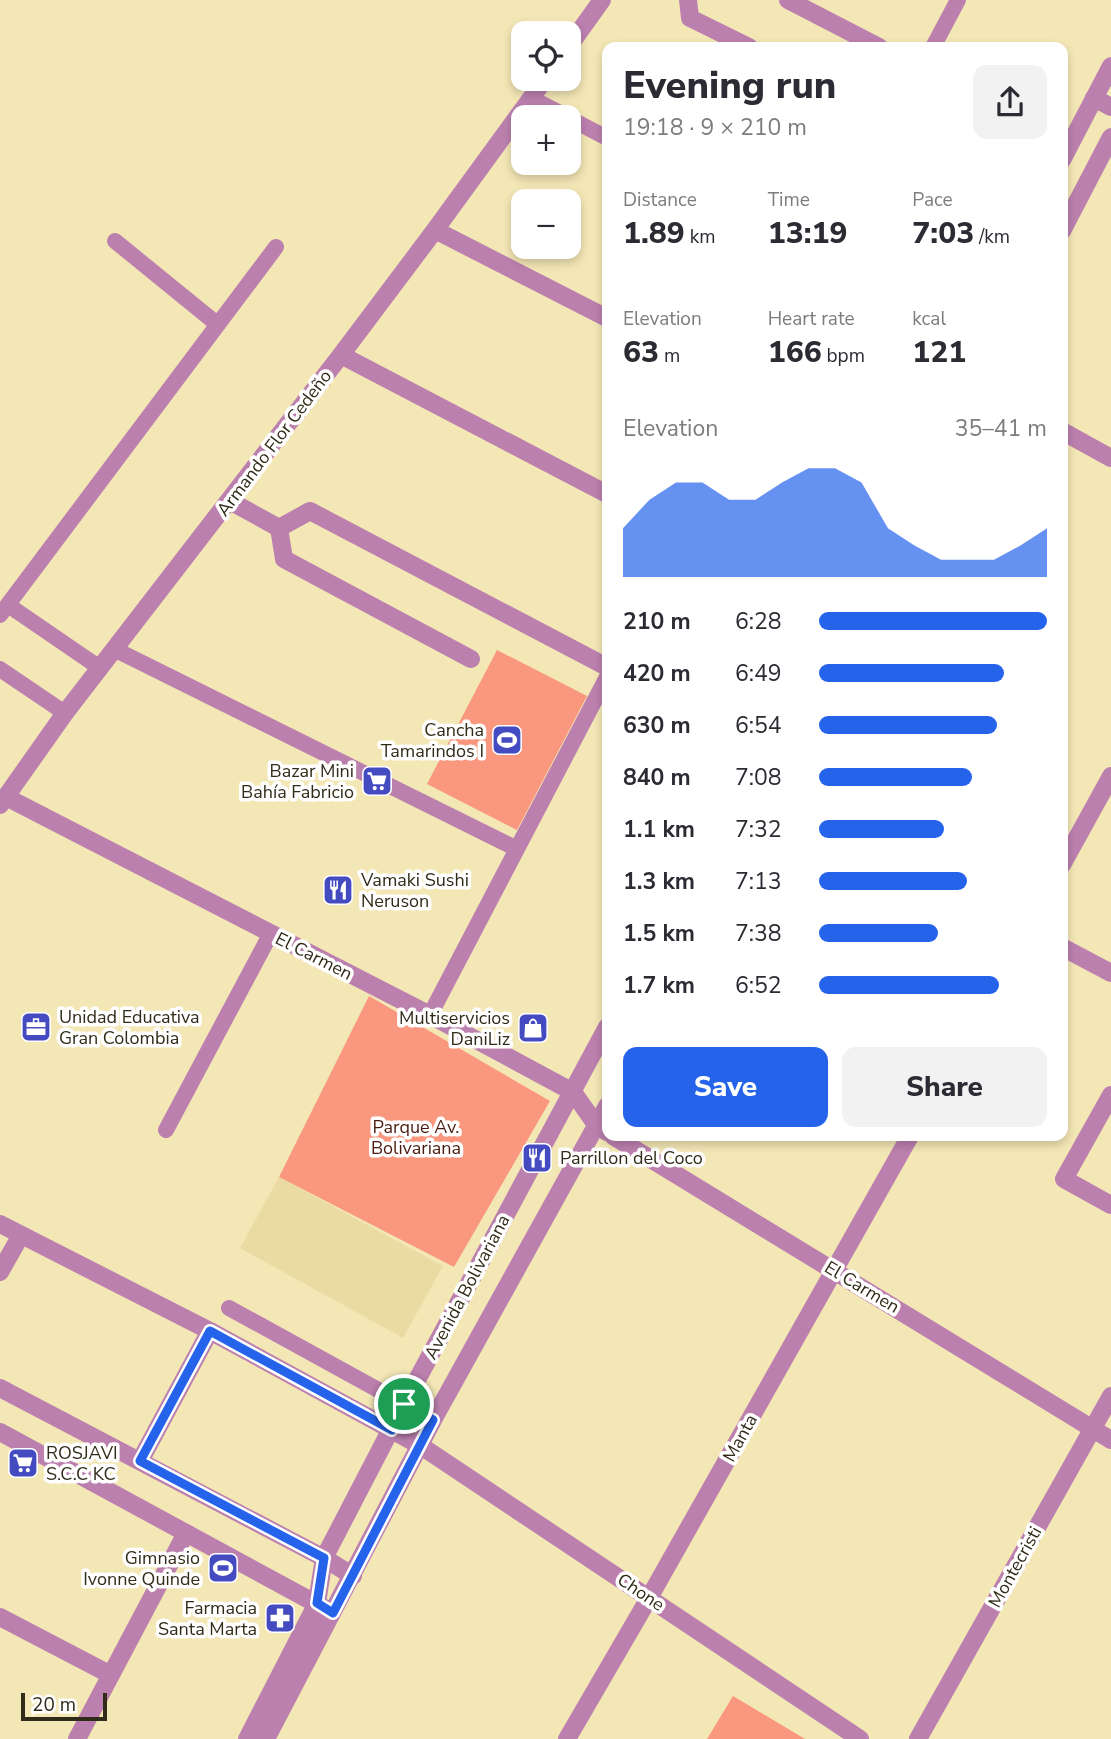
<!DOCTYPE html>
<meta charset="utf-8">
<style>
body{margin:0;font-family:"Nunito Sans",sans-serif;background:#f2f2f3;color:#2b2b33;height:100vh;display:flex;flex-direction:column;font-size:26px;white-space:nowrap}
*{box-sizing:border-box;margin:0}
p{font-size:23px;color:#7c7c81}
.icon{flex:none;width:38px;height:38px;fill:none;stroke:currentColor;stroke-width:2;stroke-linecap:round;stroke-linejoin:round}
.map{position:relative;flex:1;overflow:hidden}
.sheet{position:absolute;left:602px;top:42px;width:466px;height:1099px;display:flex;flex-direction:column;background:#fff;border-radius:14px;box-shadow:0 4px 10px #0003}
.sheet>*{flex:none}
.tools{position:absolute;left:511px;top:21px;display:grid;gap:14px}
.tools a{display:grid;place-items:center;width:70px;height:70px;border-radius:14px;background:#fff;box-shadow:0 4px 10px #0003;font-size:35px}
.scale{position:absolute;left:21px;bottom:18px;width:86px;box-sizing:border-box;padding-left:7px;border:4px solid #312c19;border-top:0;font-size:19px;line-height:24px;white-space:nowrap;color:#312c19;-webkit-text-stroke:5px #fff;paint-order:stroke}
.pin{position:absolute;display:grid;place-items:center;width:60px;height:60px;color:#fff;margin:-30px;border:4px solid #fff;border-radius:50%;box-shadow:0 2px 7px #0007}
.round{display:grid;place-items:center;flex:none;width:74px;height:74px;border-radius:14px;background:#f2f2f3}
.headline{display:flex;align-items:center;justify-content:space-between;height:119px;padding:0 21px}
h1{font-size:38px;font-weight:800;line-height:52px}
.stats{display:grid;grid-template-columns:repeat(3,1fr);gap:10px;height:119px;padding:7px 21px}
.stats div{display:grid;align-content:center}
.stats b{font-size:30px;font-weight:800}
.stats small{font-size:19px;font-weight:400}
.stats p{font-size:19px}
.chart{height:196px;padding:14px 21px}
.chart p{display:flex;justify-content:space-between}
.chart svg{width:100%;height:126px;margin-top:7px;fill:#2563eb;opacity:.7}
.button{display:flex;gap:14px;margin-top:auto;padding:14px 21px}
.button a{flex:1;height:80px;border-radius:14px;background:#2563eb;color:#fff;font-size:28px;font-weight:800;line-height:80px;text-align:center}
.button a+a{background:#f2f2f3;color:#2b2b33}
ul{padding:0 21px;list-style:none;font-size:23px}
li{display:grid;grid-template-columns:112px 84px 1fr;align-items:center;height:52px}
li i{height:18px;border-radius:9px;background:#2563eb}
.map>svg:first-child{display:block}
</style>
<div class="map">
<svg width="1111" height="1739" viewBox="0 0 1111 1739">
<rect width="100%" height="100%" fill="#f4e7b6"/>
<path fill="#eadba3" d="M279,1177L443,1266L403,1338L240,1248Z"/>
<path fill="#f9987f" d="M497,650L587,696L517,830L427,784Z
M369,996L550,1101L454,1267L279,1177Z
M733,1696L805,1739H707Z"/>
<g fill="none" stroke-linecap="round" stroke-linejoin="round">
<path stroke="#bc80af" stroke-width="16" d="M933,47L958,0
M531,98L568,117
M569,118L607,138
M115,241L217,324
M8,605L100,668
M0,615L276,247
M114,649L517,849
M0,669L65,713
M430,1015L607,677
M166,1130L271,933
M229,1308L433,1420"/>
<path stroke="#bc80af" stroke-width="18" d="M0,1224L210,1331L421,1446
M0,1272L21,1235
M140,1461L210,1331
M0,1617L111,1675
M77,1739L186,1533"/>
<path stroke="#bc80af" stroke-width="18" d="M688,0L690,18L749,47
M788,0L879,47
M569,46L602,0
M1094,98L1111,107
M435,230L607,318
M341,355L607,494
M1062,431L1111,458
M230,501L279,528L310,511L607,667
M279,528L284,559L471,659
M6,797L430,1015L573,1092L597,1126L607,1132
M0,805L65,713L341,355L435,230L545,79
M1062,865L1111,776
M1062,947L1111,973
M1111,1095L1064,1179L1111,1205
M613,1136L1111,1440
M421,1446L860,1739
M567,1739L649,1598L910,1136
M918,1739L1111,1396"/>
<path stroke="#bc80af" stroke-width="18" d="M1062,160L1111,66
M1062,231L1111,137
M0,1388L324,1558L353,1576
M0,1432L326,1609
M247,1739L317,1603L324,1558L404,1404L607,1027
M266,1739L433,1420L607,1106"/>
</g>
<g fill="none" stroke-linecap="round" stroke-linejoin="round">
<g stroke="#fff" stroke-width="14">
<path id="route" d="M210,1331L392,1430L404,1404L433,1420L333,1613L317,1603L324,1558L140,1461Z"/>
</g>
<use href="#route" stroke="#2563eb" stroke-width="9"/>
</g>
<defs>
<g id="stadium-square" transform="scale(1.575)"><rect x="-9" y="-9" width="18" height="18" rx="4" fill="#444bc0" stroke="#fff"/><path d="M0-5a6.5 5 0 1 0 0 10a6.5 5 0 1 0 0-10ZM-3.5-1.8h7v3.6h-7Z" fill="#fff"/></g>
<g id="supermarket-square" transform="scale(1.575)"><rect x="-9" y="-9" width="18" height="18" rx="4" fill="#444bc0" stroke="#fff"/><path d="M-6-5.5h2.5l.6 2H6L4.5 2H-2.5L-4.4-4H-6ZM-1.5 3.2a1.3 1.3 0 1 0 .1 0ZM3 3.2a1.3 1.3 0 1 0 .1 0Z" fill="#fff"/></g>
<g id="restaurant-square" transform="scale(1.575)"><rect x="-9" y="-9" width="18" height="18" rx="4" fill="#444bc0" stroke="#fff"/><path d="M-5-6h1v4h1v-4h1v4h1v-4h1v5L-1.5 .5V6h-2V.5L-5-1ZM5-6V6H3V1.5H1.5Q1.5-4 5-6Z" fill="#fff"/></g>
<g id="office-square" transform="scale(1.575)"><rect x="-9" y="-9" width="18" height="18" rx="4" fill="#444bc0" stroke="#fff"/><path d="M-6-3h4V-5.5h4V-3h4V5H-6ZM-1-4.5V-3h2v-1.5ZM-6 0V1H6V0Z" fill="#fff"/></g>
<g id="shop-square" transform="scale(1.575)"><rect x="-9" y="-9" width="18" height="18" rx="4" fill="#444bc0" stroke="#fff"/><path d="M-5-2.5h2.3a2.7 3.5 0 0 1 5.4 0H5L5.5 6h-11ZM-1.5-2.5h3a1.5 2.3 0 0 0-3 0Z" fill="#fff"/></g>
<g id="pharmacy-square" transform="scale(1.575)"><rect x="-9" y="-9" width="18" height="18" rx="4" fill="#444bc0" stroke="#fff"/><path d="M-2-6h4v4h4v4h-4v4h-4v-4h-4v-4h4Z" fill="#fff"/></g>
</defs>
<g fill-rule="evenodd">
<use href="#stadium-square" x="507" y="740"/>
<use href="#supermarket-square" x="377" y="781"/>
<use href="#restaurant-square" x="338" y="890"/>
<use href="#office-square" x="36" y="1027"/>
<use href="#shop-square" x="533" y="1028"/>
<use href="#restaurant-square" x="537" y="1158"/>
<use href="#supermarket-square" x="23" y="1463"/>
<use href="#stadium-square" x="223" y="1568"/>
<use href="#pharmacy-square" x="280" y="1618"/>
</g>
<g text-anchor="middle" stroke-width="7" stroke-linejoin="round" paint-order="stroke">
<g font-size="18" fill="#312c19" stroke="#fff">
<text transform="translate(274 443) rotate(-53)" y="6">Armando Flor Cedeño</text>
<text transform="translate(314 956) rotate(27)" y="6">El Carmen</text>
<text transform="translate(467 1287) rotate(-62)" y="6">Avenida Bolivariana</text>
<text transform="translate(862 1287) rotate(31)" y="6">El Carmen</text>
<text transform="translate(740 1438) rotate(-61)" y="6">Manta</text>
<text transform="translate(1015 1567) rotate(-61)" y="6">Montecristi</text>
<text transform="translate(641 1592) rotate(34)" y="6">Chone</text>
</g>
<g font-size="18" fill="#312c19" stroke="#fff" text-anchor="end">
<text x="484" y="736">Cancha<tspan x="484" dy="21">Tamarindos I</tspan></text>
<text x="354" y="777">Bazar Mini<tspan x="354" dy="21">Bahía Fabricio</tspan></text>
<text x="361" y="886" text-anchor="start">Vamaki Sushi<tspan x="361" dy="21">Neruson</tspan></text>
<text x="59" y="1023" text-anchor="start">Unidad Educativa<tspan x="59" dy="21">Gran Colombia</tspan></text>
<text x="510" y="1024">Multiservicios<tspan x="510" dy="21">DaniLiz</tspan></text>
<text x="560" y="1164" text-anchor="start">Parrillon del Coco</text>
<text x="46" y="1459" text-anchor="start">ROSJAVI<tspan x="46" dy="21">S.C.C KC</tspan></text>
<text x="200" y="1564">Gimnasio<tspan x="200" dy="21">Ivonne Quinde</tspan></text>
<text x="257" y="1614">Farmacia<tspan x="257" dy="21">Santa Marta</tspan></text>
</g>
<g font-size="18" fill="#4a1c11" stroke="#fff">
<text x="416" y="1133">Parque Av.<tspan x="416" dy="21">Bolivariana</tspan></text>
</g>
</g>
</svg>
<div class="tools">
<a><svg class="icon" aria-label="locate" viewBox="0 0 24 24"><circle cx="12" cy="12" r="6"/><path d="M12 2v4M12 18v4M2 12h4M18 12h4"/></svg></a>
<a>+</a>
<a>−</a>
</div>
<div class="scale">20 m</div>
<div class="pin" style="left:404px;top:1404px;background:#1e9e55"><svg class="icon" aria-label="arrive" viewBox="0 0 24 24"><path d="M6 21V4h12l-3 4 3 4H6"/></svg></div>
<section class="sheet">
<div class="headline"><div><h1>Evening run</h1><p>19:18 · 9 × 210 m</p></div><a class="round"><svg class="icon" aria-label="share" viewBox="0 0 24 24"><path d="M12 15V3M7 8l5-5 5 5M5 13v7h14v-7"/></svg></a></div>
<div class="stats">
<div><p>Distance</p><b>1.89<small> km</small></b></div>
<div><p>Time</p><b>13:19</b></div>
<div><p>Pace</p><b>7:03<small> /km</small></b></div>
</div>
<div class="stats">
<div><p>Elevation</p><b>63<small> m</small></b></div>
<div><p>Heart rate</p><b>166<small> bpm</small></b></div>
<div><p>kcal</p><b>121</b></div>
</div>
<div class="chart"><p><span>Elevation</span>35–41 m</p>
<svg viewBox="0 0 160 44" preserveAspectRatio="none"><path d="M0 44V27L10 17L20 11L30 11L40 17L50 17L60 11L70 6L80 6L90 11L100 27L110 33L120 38L130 38L140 38L150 33L160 27V44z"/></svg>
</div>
<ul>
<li><b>210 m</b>6:28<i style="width:100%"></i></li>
<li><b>420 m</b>6:49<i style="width:81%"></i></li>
<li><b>630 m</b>6:54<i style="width:78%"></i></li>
<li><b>840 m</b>7:08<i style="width:67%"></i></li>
<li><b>1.1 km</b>7:32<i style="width:55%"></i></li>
<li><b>1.3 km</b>7:13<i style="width:65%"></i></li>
<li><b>1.5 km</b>7:38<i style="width:52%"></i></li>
<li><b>1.7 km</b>6:52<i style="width:79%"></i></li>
</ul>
<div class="button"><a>Save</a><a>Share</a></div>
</section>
</div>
